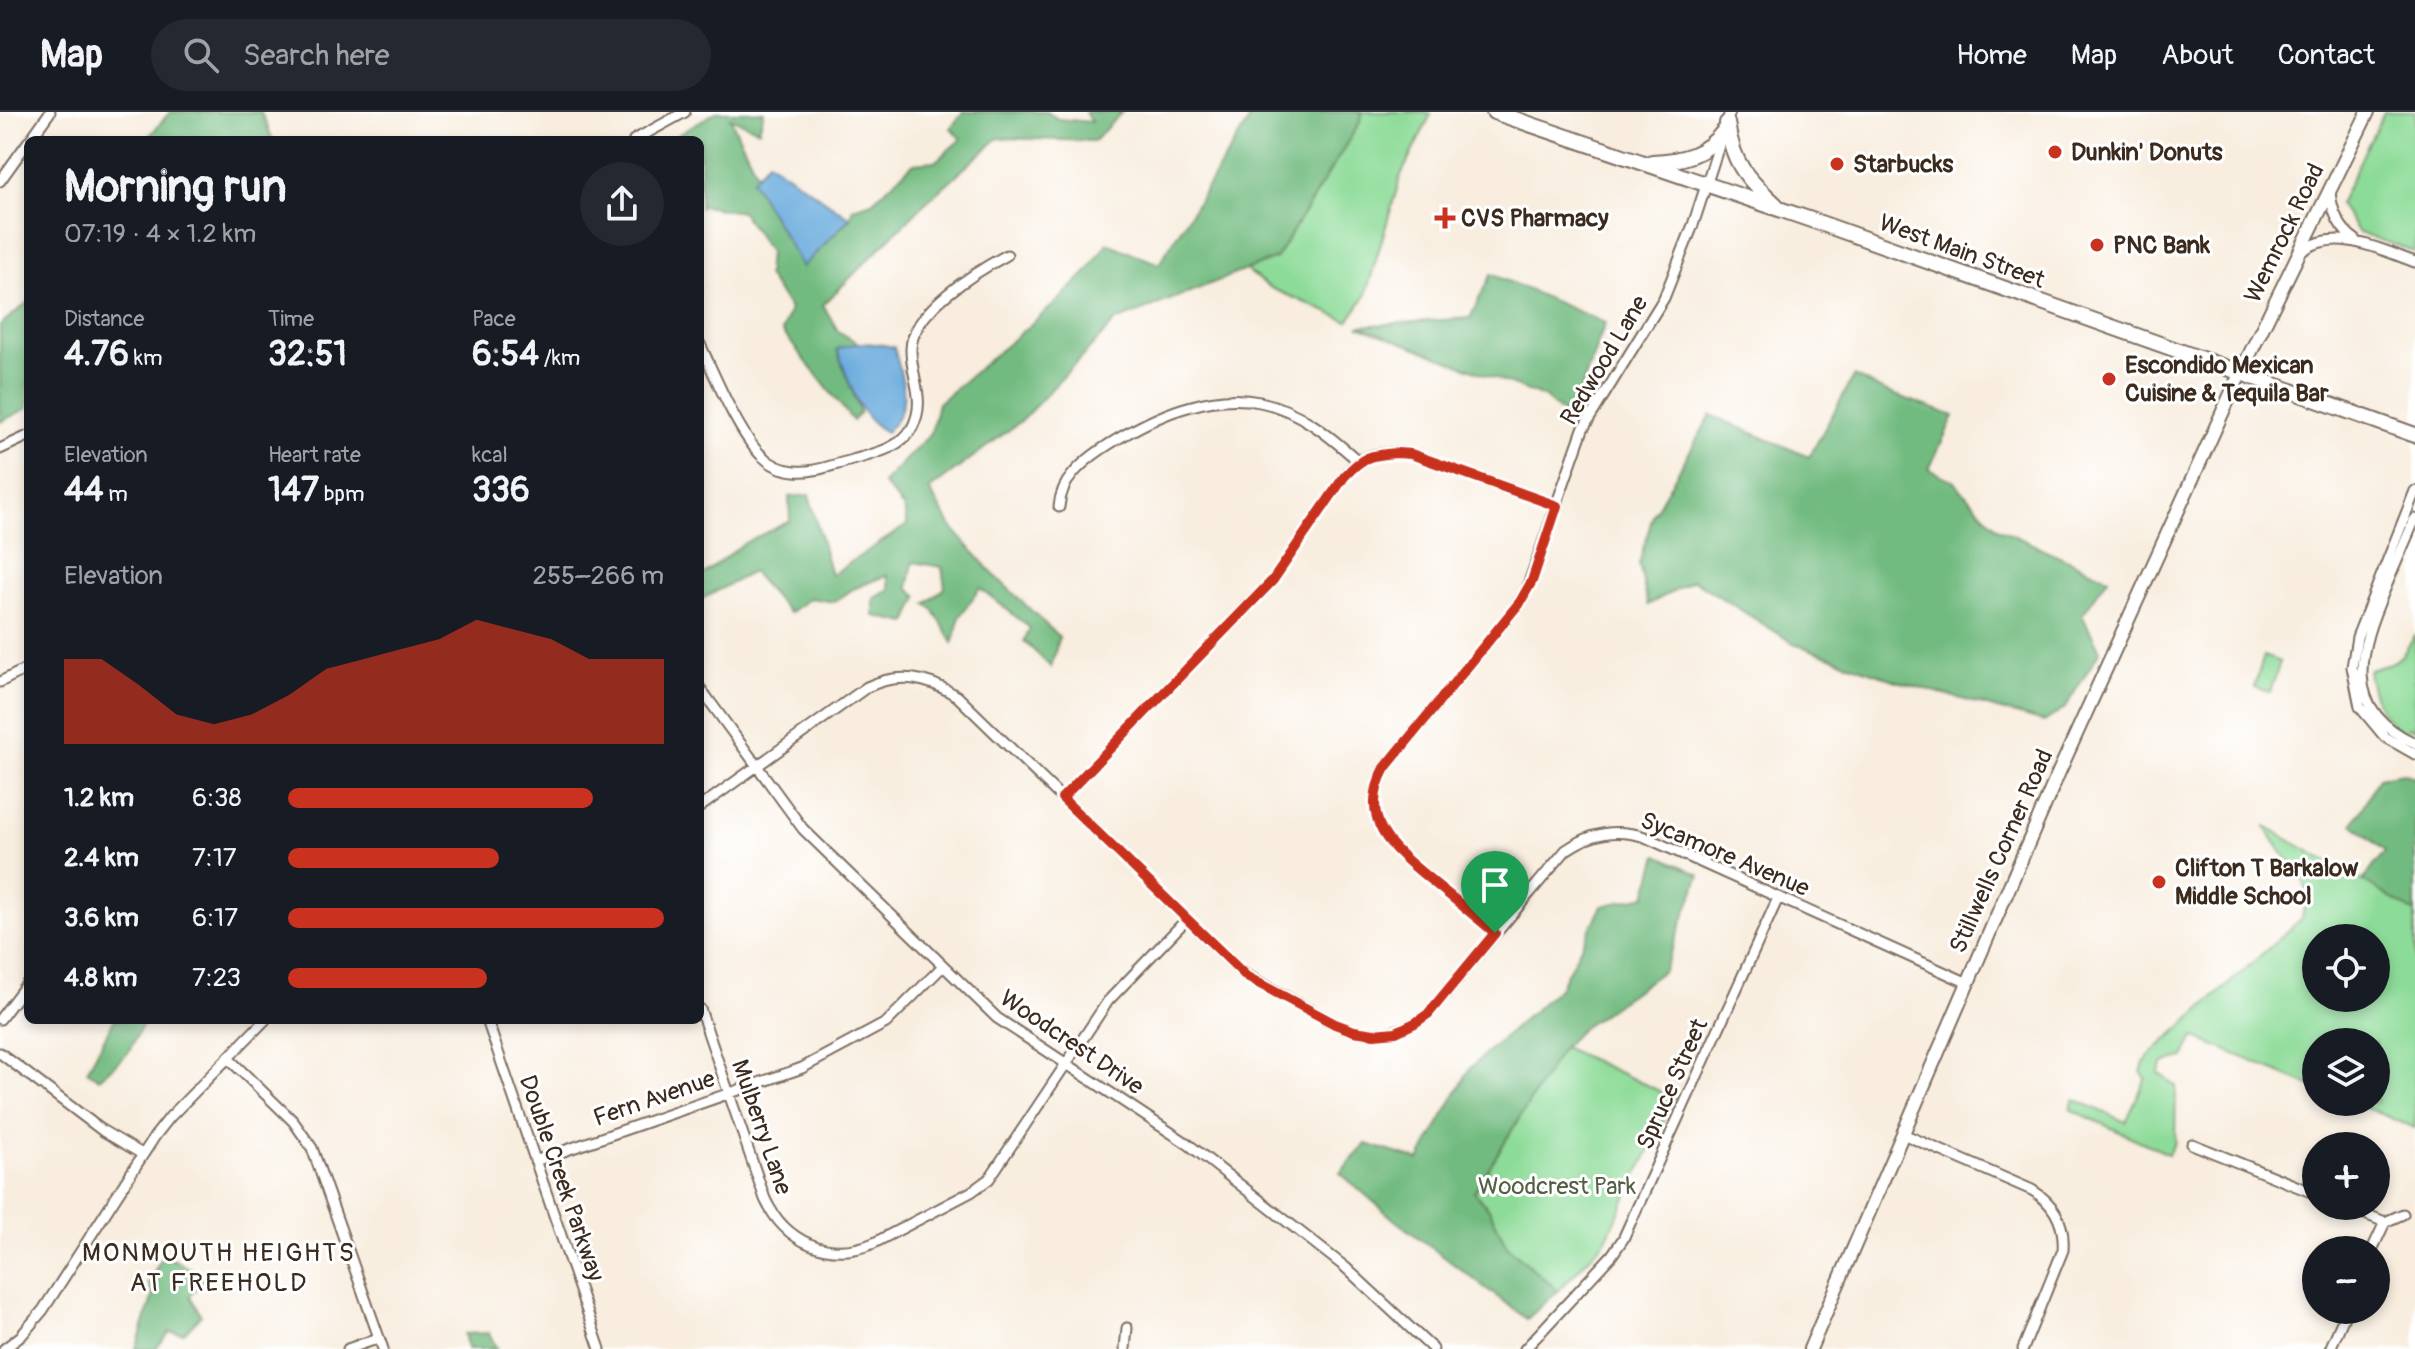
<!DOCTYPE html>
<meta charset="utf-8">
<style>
body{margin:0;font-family:Pangolin,sans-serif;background:#242831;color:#f1f3f6;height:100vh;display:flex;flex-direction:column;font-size:30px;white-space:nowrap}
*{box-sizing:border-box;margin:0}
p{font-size:26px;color:#9ea1a6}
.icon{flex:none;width:44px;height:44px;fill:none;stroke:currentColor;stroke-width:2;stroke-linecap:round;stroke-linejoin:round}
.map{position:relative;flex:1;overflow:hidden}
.details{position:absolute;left:24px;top:24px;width:680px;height:888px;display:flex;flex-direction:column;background:#171b24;border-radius:12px;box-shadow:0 4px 12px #0003}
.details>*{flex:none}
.fabs{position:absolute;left:2302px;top:812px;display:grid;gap:16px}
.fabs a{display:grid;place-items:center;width:88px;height:88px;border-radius:50%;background:#171b24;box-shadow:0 4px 12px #0003;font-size:40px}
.pin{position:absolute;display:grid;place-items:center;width:68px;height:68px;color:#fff;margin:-82px -34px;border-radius:50% 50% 50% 0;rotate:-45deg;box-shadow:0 0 8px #0007}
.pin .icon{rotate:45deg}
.round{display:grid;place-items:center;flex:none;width:84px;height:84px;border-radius:42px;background:#242831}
.head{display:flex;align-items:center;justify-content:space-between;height:136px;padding:0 40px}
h1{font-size:44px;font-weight:800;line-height:60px}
.stats{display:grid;grid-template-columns:repeat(3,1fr);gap:12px;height:136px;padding:8px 40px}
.stats div{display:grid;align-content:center}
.stats b{font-size:34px;font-weight:800}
.stats small{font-size:22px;font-weight:400}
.stats p{font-size:22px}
.chart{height:224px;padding:16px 40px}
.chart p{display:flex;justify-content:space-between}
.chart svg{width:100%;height:144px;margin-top:8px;fill:#c8321e;opacity:.7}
ul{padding:0 40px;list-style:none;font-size:26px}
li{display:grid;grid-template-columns:128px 96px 1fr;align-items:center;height:60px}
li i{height:20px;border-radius:10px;background:#c8321e}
header{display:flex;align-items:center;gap:48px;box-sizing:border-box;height:112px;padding:0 40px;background:#171b24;border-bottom:2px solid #363941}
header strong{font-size:38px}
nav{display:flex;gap:44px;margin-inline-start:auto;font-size:28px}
.search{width:560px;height:72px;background:#242831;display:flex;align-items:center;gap:20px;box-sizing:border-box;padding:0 28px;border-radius:44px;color:#9ea1a6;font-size:30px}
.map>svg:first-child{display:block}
</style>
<header>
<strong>Map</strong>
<div class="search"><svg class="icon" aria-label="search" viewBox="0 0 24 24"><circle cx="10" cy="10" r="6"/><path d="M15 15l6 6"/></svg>Search here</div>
<nav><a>Home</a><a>Map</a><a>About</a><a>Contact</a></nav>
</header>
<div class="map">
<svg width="2415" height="1237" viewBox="0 0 2415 1237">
<rect width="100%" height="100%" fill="#fff"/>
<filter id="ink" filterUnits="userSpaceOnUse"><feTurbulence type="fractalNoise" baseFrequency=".0125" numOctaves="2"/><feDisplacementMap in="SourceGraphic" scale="16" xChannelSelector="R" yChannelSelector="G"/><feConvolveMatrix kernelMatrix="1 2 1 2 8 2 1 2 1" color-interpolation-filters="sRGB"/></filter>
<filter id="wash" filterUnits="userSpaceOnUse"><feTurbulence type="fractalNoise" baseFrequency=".006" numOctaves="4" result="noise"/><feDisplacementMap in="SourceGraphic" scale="32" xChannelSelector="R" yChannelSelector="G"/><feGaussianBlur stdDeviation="1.8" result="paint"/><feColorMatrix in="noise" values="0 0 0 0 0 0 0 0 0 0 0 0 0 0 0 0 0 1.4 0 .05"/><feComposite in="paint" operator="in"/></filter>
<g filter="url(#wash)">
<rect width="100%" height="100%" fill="#f8edde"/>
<path fill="#8ddb98" stroke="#64825b" stroke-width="2" fill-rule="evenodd" d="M1362,0H1425L1431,2L1401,63L1365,185L1348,209L1271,176L1246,158L1276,146L1360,10Z
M2384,0H2415V140L2359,121L2339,92Z
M2415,523V618L2409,615L2404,622C2382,607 2371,585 2368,558C2395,552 2402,548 2415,523Z
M2264,544L2280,550L2270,580L2254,575Z
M2266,715L2363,769L2415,801V1016L2351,990H2376V930H2316V976L2194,925L2184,946L2163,951L2158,961L2176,974L2175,1030L2168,1042L2070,997L2074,987L2126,1010L2146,966L2141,960L2144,951L2151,942L2300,808C2322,761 2282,752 2266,715ZM2316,826H2376V886H2316Z
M1563,935L1675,986L1605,1129L1558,1179L1507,1134L1489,1097L1474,1080Z"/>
<path fill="#72bb80" stroke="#56724f" stroke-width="2" d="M170,0H261L273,28H146Z
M716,0H764L759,18L730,6L802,155L850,106L853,96L872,90L914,51L936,49L961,27L951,16L963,0H1047L1058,7L1091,10L1085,0H1122L1094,29L998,26L923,93L823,193L838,219L858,231L837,238L860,300L853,309L782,219L790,197L767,164L769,140L742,100L703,94L700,96V28L673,26Z
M1254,0H1362L1360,10L1276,146L1116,209L1021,309L929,378L952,416L992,461L1059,525L1051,555L1024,529L1030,516L980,476L960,504L953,531L933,497L926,492L945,476L942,455L913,450L908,476L918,485L907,511L874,504V486L890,478L887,463L853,477L834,490L810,486L789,501L752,460L700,488V465L746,430L790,409L789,385L809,383L831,463L907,413L904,396L883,371L931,321L938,291L1057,190L1088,159L1107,131L1159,152Z
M1491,162L1605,211L1570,308L1544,285L1359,214L1470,206Z
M28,190V296L0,310V213Z
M1854,264L1882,278L1954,304L1929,357L1953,369L1997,416L2108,466L2082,503L2100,539L2065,596L2044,610L1897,569L1795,532L1693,468L1648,493L1639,452L1653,403L1711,303L1809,345Z
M2402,661L2415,666V801L2363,769L2385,739L2353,712L2379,666Z
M1658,743L1700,763L1664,858L1580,918L1563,935L1474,1080L1489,1097L1507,1134L1558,1179L1527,1207L1396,1109L1340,1061L1366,1032L1419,1048L1470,956L1560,875L1602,794L1646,784Z
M114,908H145L128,941L99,967L87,959Z
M163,1142L205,1164L190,1184L201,1203L184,1221L170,1220L155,1237H136L153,1183L149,1171Z
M489,1221L497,1237H468L464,1222Z"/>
<path fill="#69abdd" stroke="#526a7e" stroke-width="2" d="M768,49L850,106L802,155L752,68Z
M858,231L878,232L894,235C902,269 914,292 886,320C856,305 849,267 837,237Z"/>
</g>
<g filter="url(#ink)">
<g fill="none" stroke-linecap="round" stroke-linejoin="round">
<g stroke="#7d6e61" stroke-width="13">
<path id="street" d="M30,28L50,0
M634,28L685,0
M0,69L28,30
M2330,80C2332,100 2339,117 2356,128
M2302,139C2336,114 2381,138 2415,150
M700,232C714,262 739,323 762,344C771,353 783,358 795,359C813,361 832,353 849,349C872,342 899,338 912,316C927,288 911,266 911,238C910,200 977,159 1007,143
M0,337L28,324
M2415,379L2357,525L2352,555L2360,595L2385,625L2415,642
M1059,395C1060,382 1064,372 1073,362C1094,336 1155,304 1188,295C1211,288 1236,285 1260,290C1299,298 1329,323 1358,349
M2415,407C2405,430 2395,453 2385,477C2359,537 2340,598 2415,631
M0,570L28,556
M700,576L803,717L997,906L1188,1032L1345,1155L1433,1237
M1062,686L1273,468L1344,365C1348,360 1353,353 1358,350C1372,340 1395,340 1411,342L1557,394
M700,695L867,575C899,560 927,565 957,584L1241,860L1339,914C1371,927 1401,923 1428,902L1566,738C1591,721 1615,716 1645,725L1968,871
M1495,821C1474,803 1453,786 1432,769C1394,738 1356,710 1385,656L1511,502L1526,479L1583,317L1664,186L1693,113L1730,0
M700,897L765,1087C785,1130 829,1150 874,1131L971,1080L989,1067L1108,889L1186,808
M0,907L28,870
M487,908L600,1237
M0,941L103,1019L142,1042
M228,946L293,1009L312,1036L383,1237
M1903,1022L2032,1078C2055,1092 2065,1112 2063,1138L2023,1237
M2192,1032L2316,1082
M535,1049L802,956L886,911L943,854
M2345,1094L2385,1110
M2385,1110L2403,1102
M2372,1138L2385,1110
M4,1237L21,1224L43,1198L155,1024L170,1005L265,908
M348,1237L379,1226
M1125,1237L1127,1216
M1525,1237L1612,1143L1623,1127L1778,786
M2330,1237L2347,1198"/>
</g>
<g stroke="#7d6e61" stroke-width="16">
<path id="secondary" d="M1810,1237L2058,662L2240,262L2368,0"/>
</g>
<g stroke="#7d6e61" stroke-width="18">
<path id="primary" d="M1494,0L1823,112L2415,323
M1727,11C1733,53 1746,65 1776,93
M1652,50C1681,49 1706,43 1724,19"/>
</g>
<use href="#street" stroke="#fff" stroke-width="9"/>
<use href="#secondary" stroke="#fff" stroke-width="12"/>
<use href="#primary" stroke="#fff" stroke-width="14"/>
</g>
</g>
<g fill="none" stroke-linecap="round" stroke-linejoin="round" filter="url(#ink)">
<g stroke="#fff" stroke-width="16">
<path id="route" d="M1397,341L1411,342L1557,394L1532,469L1520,490L1385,656C1356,709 1394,738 1432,769C1453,786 1474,803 1495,821L1428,902L1415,911L1396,920L1374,922L1354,919L1335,912L1247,865L1062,686L1273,468L1344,365C1363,344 1370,343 1397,341Z"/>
</g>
<use href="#route" stroke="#c8321e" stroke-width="10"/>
</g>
<g fill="#c8321e" stroke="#fff" stroke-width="3">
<circle cx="2055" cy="40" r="8"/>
<circle cx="1837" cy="52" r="8"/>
<path d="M1441 94h8v8h8v8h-8v8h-8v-8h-8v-8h8z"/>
<circle cx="2097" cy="133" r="8"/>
<circle cx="2109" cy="267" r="8"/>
<circle cx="2159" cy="770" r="8"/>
</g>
<g text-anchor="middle" stroke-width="6" stroke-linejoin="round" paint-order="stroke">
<g font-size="24" font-weight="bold" fill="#3b2a1e" stroke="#fff" text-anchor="start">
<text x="2071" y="48">Dunkin' Donuts</text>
<text x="1853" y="60">Starbucks</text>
<text x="1461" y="114">CVS Pharmacy</text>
<text x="2113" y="141">PNC Bank</text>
<text x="2125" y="261">Escondido Mexican<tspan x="2125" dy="28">Cuisine &amp; Tequila Bar</tspan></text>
<text x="2175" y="764">Clifton T Barkalow<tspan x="2175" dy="28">Middle School</tspan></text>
</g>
<g font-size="24" fill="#3b2a1e" stroke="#fff">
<text transform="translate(2284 121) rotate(-64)" y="8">Wemrock Road</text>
<text transform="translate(1962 139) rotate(20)" y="8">West Main Street</text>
<text transform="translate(1604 248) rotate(-59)" y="8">Redwood Lane</text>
<text transform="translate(2001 739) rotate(-66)" y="8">Stillwells Corner Road</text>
<text transform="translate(1725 742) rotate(23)" y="8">Sycamore Avenue</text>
<text transform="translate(1072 930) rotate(34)" y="8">Woodcrest Drive</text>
<text transform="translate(1672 972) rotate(-66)" y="8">Spruce Street</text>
<text transform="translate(654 986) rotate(-19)" y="8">Fern Avenue</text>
<text transform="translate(762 1015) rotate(71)" y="8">Mulberry Lane</text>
<text transform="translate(562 1066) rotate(71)" y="8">Double Creek Parkway</text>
</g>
<g font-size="24" fill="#545f43" stroke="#fff">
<text x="1557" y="1082">Woodcrest Park</text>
</g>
<g font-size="26" letter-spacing="2" fill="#3b2a1e" stroke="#fff">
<text x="219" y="1149">MONMOUTH HEIGHTS<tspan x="219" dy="30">AT FREEHOLD</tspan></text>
</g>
</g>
</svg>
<div class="fabs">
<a><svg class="icon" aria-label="locate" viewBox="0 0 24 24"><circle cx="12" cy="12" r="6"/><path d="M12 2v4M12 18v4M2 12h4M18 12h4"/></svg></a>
<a><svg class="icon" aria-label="layers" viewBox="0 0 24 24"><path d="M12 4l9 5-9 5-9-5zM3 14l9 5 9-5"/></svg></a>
<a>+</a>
<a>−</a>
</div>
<div class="pin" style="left:1495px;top:821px;background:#1e9e55"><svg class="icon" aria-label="arrive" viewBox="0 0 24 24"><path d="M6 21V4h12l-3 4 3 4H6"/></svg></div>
<section class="details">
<div class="head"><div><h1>Morning run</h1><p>07:19 · 4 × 1.2 km</p></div><a class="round"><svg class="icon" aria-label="share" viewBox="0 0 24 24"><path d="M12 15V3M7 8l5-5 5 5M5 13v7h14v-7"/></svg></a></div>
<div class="stats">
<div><p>Distance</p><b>4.76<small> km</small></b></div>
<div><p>Time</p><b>32:51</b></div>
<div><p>Pace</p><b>6:54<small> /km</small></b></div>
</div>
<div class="stats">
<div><p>Elevation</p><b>44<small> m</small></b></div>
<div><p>Heart rate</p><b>147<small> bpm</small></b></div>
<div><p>kcal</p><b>336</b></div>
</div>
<div class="chart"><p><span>Elevation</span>255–266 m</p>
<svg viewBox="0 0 160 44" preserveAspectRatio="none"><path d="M0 44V18L10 18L20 26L30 35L40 38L50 35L60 29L70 21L80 18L90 15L100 12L110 6L120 9L130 12L140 18L150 18L160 18V44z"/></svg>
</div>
<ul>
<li><b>1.2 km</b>6:38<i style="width:81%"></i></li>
<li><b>2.4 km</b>7:17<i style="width:56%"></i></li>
<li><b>3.6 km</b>6:17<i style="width:100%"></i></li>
<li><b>4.8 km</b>7:23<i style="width:53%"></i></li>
</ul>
</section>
</div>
